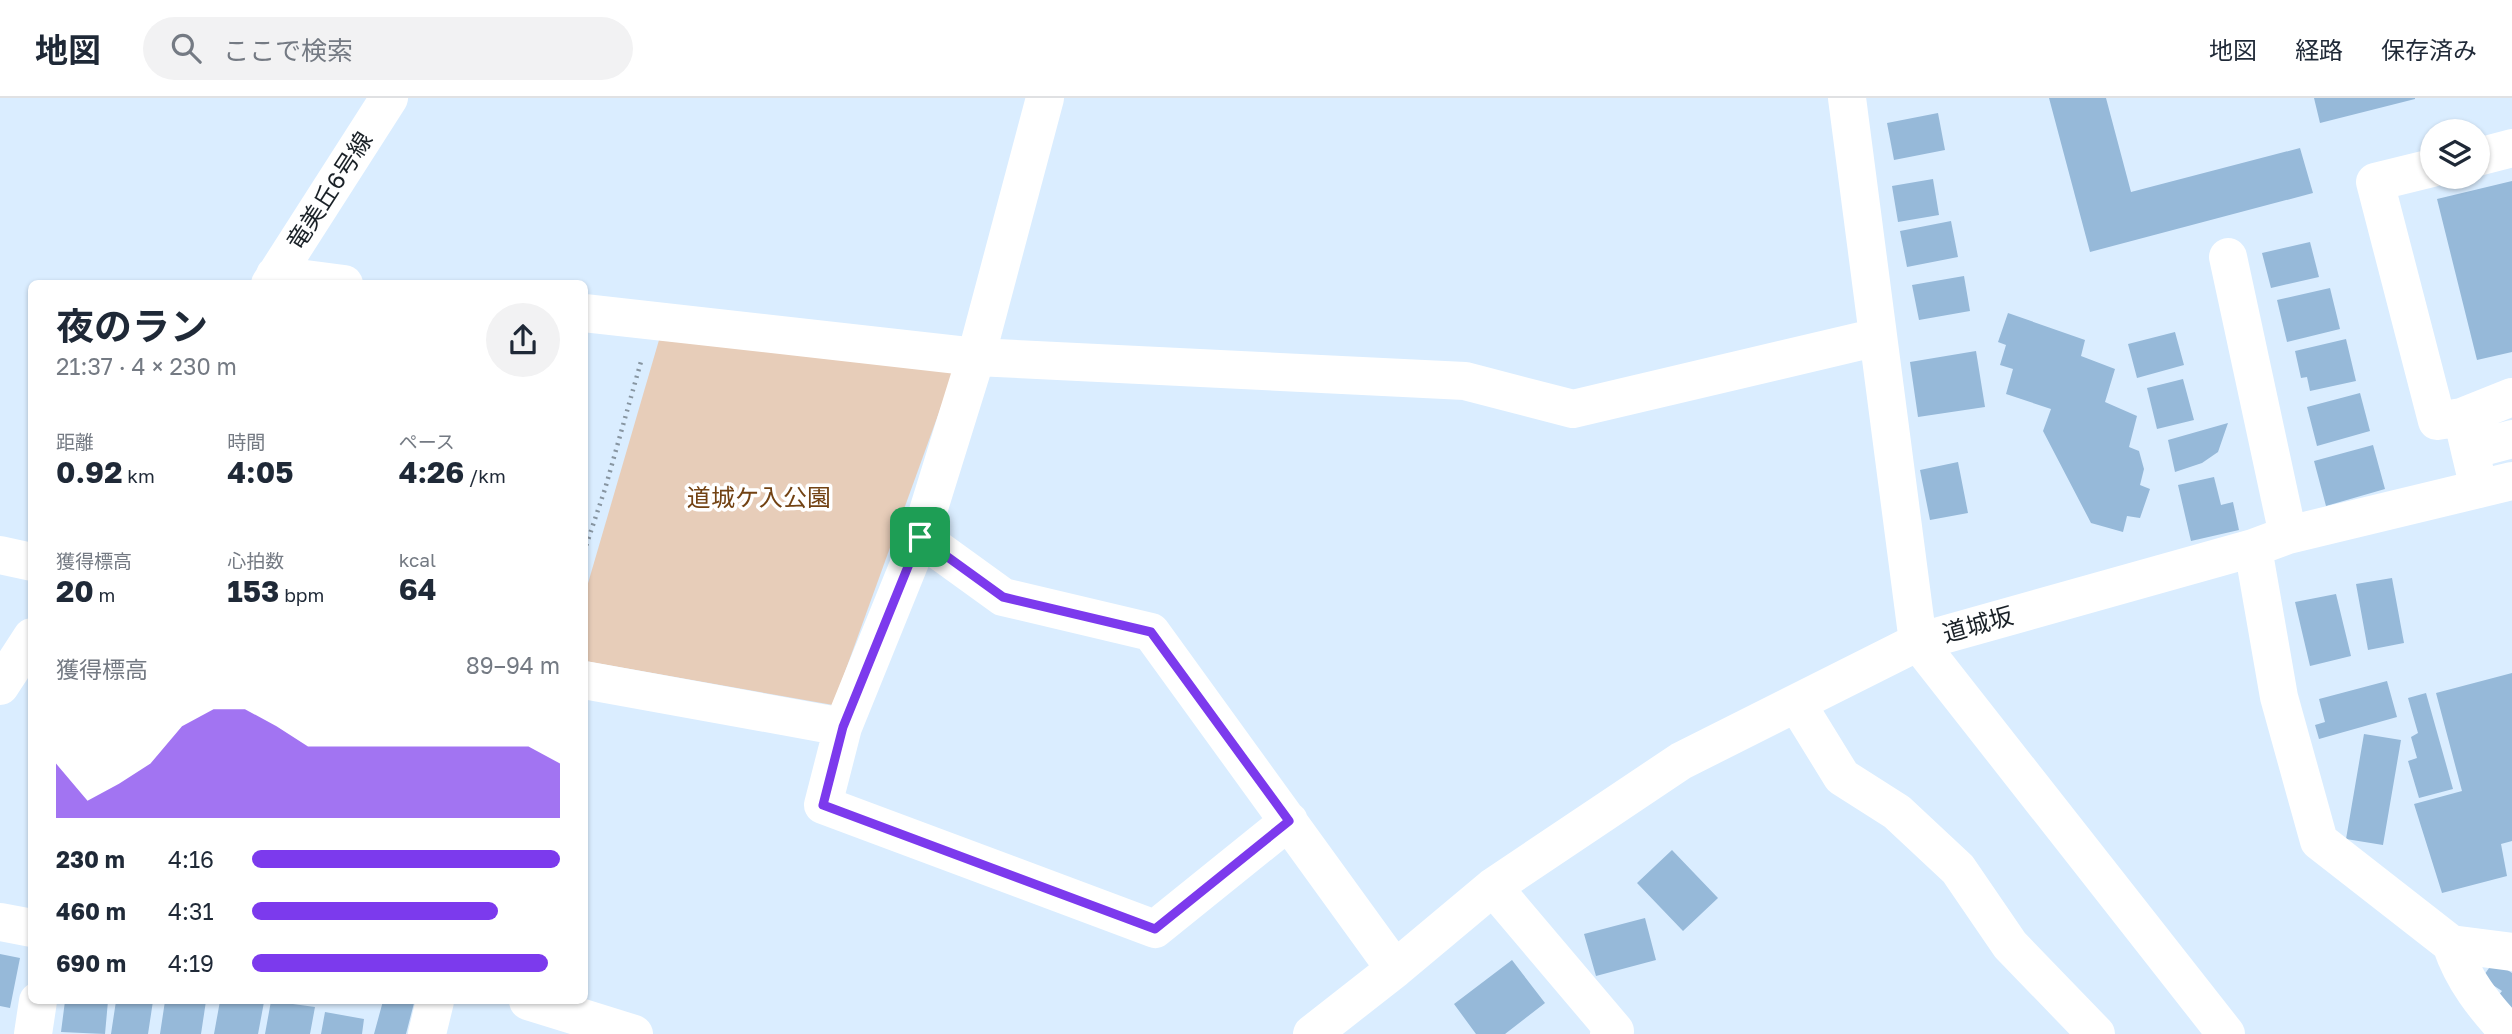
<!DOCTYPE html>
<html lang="ja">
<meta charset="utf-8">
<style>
body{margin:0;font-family:"Golos Text","Noto Sans JP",sans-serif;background:#f2f2f3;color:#1f2937;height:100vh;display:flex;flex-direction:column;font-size:26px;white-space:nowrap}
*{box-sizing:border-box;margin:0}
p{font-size:23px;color:#747a83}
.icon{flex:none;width:38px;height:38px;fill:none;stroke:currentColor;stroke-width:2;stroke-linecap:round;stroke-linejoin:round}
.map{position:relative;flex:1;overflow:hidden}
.sheet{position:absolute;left:28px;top:182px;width:560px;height:724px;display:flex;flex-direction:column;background:#fff;border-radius:10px;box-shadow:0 2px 5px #0004}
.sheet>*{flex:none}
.tools{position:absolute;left:2420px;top:21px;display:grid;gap:14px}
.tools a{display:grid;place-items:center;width:70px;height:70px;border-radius:50%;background:#fff;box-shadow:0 2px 5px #0004;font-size:35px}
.pin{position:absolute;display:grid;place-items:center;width:60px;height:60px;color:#fff;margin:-30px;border-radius:14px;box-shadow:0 4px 10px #0006}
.round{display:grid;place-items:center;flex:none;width:74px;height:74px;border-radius:37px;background:#f2f2f3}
.head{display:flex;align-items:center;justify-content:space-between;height:119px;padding:0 28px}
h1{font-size:38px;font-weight:700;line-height:52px}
.figures{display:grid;grid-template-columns:repeat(3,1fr);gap:10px;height:119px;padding:7px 28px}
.figures div{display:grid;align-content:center}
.figures b{font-size:30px;font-weight:700}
.figures small{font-size:19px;font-weight:400}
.figures p{font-size:19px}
.chart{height:196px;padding:14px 28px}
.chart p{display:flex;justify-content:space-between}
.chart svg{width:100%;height:126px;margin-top:7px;fill:#7c3aed;opacity:.7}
ul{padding:0 28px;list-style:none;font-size:23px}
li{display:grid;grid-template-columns:112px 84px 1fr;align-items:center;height:52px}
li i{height:18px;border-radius:9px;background:#7c3aed}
header{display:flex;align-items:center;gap:42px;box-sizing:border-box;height:98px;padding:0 35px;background:#fff;border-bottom:2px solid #e0e1e3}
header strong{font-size:33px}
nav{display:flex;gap:38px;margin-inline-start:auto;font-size:24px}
.search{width:490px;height:63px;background:#f2f2f3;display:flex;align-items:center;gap:18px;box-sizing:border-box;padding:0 24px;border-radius:38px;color:#747a83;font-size:26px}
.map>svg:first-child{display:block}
</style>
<header>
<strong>地図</strong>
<div class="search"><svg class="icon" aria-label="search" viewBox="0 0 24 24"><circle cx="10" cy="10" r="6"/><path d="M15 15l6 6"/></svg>ここで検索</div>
<nav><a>地図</a><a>経路</a><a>保存済み</a></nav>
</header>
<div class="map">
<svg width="2512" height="936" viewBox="0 0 2512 936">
<rect width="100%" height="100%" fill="#daedff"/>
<path fill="#e7cdb9" d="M659,242L954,273L833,607L585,563L584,499Z"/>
<path fill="#96b9d9" d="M2049,0H2106L2131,94L2300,50L2313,95L2090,154Z
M2314,0H2415V1L2320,25Z
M1938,15L1945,52L1894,62L1887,25Z
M1933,81L1939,117L1898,124L1892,88Z
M2512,83V254L2477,262L2437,101Z
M1951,123L1958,159L1907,169L1900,133Z
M2310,144L2319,179L2271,190L2262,155Z
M1964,178L1970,213L1919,222L1912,187Z
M2330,190L2340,231L2287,244L2277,202Z
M2008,215L2085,242L2081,258L2115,271L2105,304L2137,318L2129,349L2139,353L2144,371L2140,387L2150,391L2140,420L2127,418L2123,434L2091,425L2043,333L2051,311L2006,296L2013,271L2000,267L2006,247L1998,244Z
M2175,234L2184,267L2137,280L2128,246Z
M2346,241L2356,283L2310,293L2307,279L2301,280L2295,253Z
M1976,253L1985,309L1918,319L1910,264Z
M2183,281L2194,322L2157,331L2147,290Z
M2360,295L2370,333L2317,348L2307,309Z
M2228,325L2218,354L2202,365L2175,374L2168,342Z
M2373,347L2385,391L2326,408L2314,363Z
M1958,364L1968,415L1930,422L1920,372Z
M2214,379L2221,407L2233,404L2239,432L2191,443L2178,387Z
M2392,480L2404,545L2368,552L2356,486Z
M2336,496L2351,558L2310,568L2295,504Z
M2512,575V743L2501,746L2507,778L2442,795L2414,706L2462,693L2436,595Z
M2387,583L2397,619L2319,641L2315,627L2325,624L2319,601Z
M2426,595L2453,691L2419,700L2408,663L2417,660L2411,639L2418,635L2408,600Z
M2364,636L2401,642L2383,747L2346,741Z
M1672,752L1718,800L1683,833L1637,785Z
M1645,820L1656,862L1596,878L1584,836Z
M0,856L20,860L10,910L0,908Z
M1512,862L1545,905L1505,936H1476L1454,906Z
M2494,863L2512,875V915L2494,903L2502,893L2482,880Z
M65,903H108L105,936L61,934Z
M116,903H153L148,936H111Z
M165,903H206L201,936H160Z
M220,903L264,904L258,936H214Z
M271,903L315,909L310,936H265Z
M383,903L414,905L406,936H374Z
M325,914L364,921L362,936H321Z"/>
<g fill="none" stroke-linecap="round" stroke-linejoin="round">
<path stroke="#8795a1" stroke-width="4.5" stroke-dasharray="2 5" stroke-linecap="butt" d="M584,454L605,391L642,260"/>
<path stroke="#fff" stroke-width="38" d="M1847,0L1918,544L2226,936
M2478,59L2512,50
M2432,70L2375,84L2437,323L2462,319L2479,391
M2228,159L2288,437
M275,177L344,186
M270,186L389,0
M584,215L976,259L1465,283L1573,311L1878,239
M2462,319L2512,299
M2471,352L2512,341
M920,439L1003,499L1151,534L1395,871
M2253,450L2279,599L2319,743L2451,846L2512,854
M0,457L32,464
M584,582L843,629L920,439L976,259L1045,0
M0,588L32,539
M1797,606L1842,679L1897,714L1958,771L2010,847L2096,936
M843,629L823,707L1155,831L1289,723
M1493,789L1615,933L1609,936
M0,824L32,830
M2451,846C2463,882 2484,908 2510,936
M528,903L634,936
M33,936L38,903
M427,936L435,903
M1312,936L1395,871L1493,789L1681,663L1918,544L2253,450L2288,437L2512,383"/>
</g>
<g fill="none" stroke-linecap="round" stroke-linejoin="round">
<g stroke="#fff" stroke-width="14">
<path id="route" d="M920,439L1003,499L1151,534L1289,723L1155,831L823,707L843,629Z"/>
</g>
<use href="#route" stroke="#7c3aed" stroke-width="9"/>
</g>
<g text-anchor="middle" stroke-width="7" stroke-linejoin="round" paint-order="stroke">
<g font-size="24" fill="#1a2127" stroke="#fff">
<text transform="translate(330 93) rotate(-57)" y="8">竜美丘6号線</text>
<text transform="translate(1978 527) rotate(-16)" y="8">道城坂</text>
</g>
<g font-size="24" fill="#724213" stroke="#fff">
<text x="759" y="408">道城ケ入公園</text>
</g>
</g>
</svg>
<div class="tools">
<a><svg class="icon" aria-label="layers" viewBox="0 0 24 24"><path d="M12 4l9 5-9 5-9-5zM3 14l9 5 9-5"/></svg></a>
</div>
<div class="pin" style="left:920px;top:439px;background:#1e9e55"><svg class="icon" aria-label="arrive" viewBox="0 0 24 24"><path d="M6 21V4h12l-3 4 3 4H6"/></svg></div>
<section class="sheet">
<div class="head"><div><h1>夜のラン</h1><p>21:37 · 4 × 230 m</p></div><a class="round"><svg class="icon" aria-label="share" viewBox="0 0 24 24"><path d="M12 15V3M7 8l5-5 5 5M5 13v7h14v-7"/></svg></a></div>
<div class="figures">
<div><p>距離</p><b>0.92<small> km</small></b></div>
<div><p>時間</p><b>4:05</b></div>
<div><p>ペース</p><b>4:26<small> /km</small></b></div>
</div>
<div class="figures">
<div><p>獲得標高</p><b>20<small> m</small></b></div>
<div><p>心拍数</p><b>153<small> bpm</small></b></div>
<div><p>kcal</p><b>64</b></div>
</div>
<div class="chart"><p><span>獲得標高</span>89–94 m</p>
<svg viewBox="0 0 160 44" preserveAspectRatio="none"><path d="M0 44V25L10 38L20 32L30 25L40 12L50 6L60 6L70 12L80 19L90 19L100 19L110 19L120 19L130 19L140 19L150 19L160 25V44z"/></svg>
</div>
<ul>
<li><b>230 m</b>4:16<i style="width:100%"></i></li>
<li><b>460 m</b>4:31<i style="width:80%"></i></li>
<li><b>690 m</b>4:19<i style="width:96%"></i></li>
</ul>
</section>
</div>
